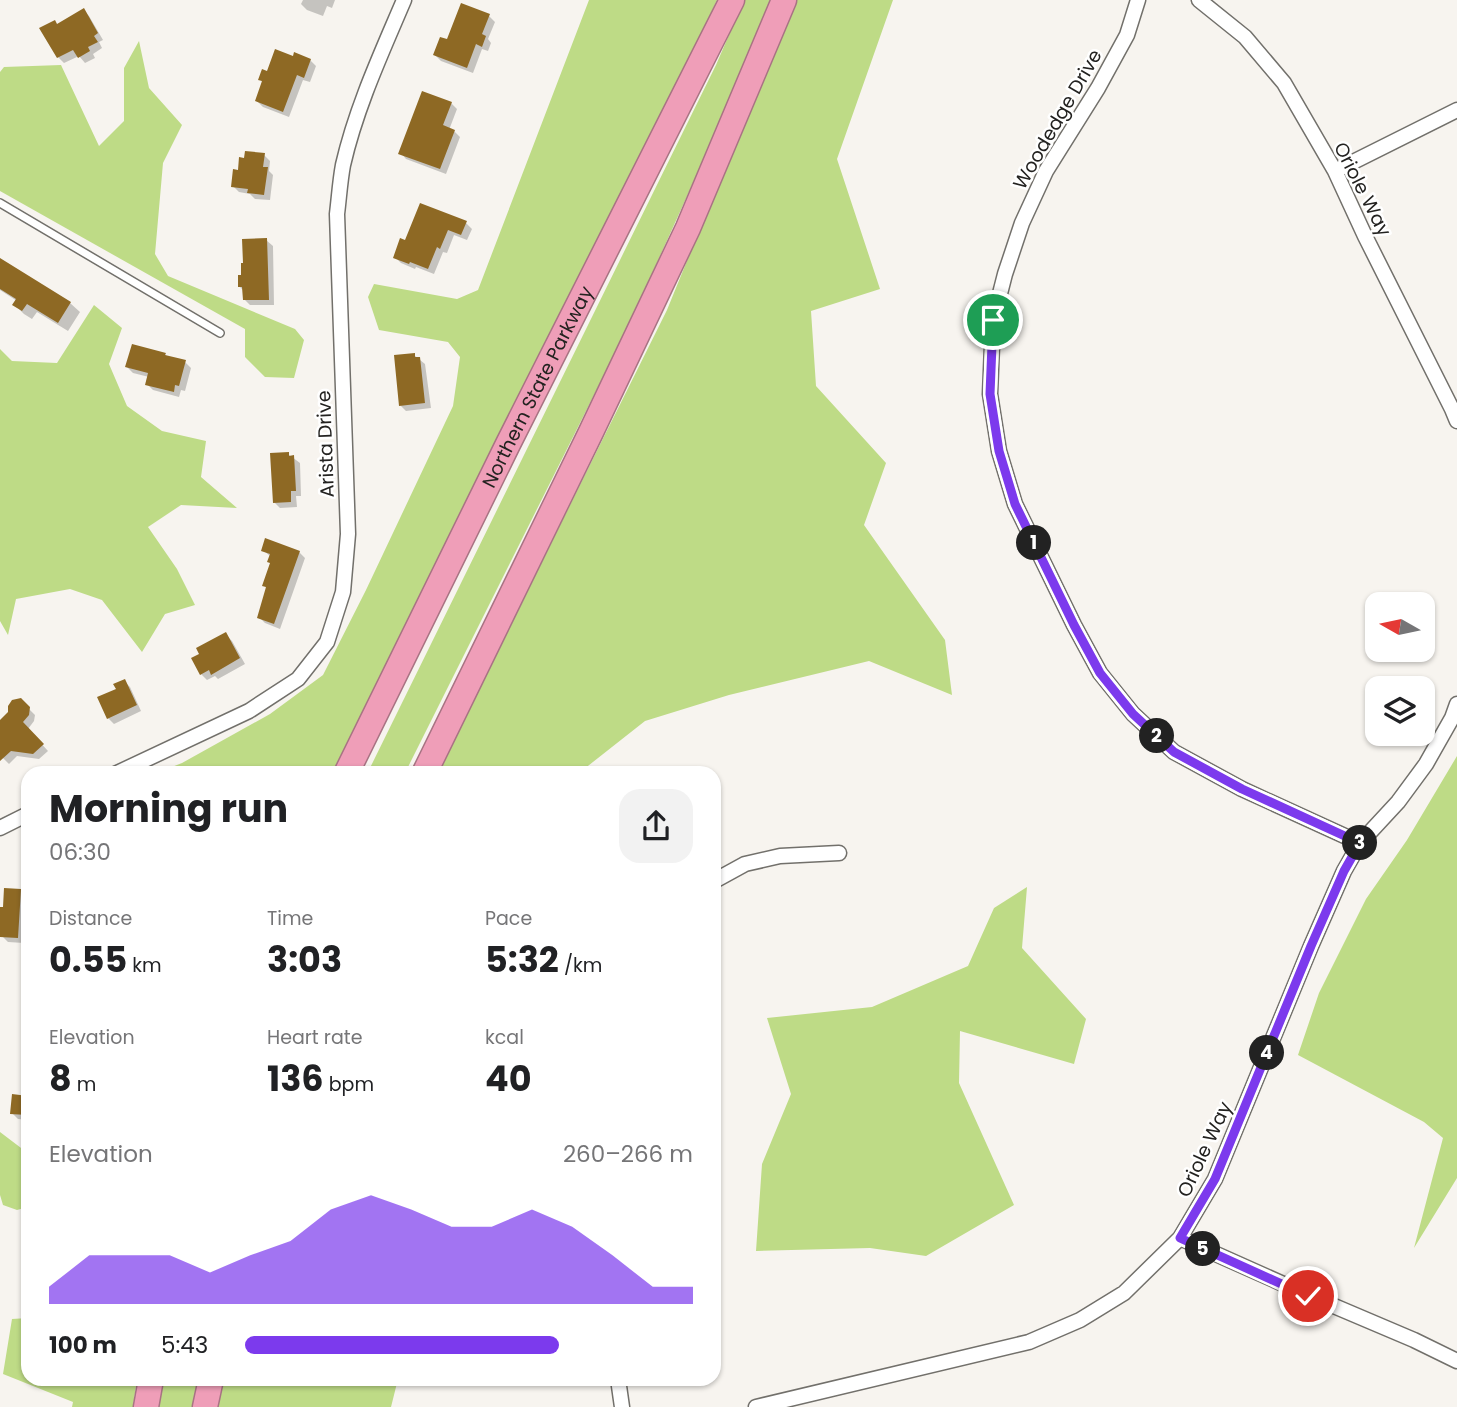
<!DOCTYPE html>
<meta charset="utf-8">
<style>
body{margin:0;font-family:Poppins,sans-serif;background:#f2f2f2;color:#202124;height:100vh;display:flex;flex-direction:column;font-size:26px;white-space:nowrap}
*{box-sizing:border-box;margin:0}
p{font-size:23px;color:#757577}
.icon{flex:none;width:38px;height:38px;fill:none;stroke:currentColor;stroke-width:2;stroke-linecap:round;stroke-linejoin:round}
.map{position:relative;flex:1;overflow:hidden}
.sheet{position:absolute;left:21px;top:766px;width:700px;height:620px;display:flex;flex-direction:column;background:#fff;border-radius:21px;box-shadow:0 2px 5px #0004}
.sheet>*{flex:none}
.needle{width:46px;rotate:279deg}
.controls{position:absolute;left:1365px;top:592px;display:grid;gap:14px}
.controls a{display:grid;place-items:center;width:70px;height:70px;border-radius:14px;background:#fff;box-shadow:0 2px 5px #0004;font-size:35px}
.pin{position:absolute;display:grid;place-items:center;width:60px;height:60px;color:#fff;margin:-30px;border:4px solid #fff;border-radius:50%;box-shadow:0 2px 7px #0007}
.km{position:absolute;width:35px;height:35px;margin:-18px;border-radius:50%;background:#222;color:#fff;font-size:19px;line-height:35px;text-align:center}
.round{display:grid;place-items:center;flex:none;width:74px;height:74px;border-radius:21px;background:#f2f2f2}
.overview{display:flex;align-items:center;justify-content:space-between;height:119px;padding:0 28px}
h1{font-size:38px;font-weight:700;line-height:52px}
.stats{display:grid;grid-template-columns:repeat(3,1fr);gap:10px;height:119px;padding:7px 28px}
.stats div{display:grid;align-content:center}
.stats b{font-size:35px;font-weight:700}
.stats small{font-size:19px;font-weight:400}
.stats p{font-size:19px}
.chart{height:196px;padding:14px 28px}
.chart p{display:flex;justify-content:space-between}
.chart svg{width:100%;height:126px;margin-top:7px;fill:#7c3aed;opacity:.7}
ul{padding:0 28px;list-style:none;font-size:23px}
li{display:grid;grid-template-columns:112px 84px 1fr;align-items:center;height:52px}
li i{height:18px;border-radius:9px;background:#7c3aed}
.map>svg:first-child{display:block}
</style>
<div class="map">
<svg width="1457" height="1407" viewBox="0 0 1457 1407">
<rect width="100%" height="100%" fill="#f7f4ef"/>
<path fill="#bedb86" d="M589,0H717L645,153L332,773L154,774L182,763L270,714L323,675L366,590L453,406L460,357L448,342L379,330L368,297L374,284L457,299L478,290Z
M744,0H770L743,72L628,327L405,773L367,774L716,65Z
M793,0H893L837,159L880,289L811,311L816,386L886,463L864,525L945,640L952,695L869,661L729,695L645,721L579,773L438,774L567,511L667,310Z
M139,41L149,88L182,125L163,163L155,254L168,276L295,329L304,340L294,378L265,377L245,357V329L0,191V72L4,67L61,65L99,146L124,121V68Z
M94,305L122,328L109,364L127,406L162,431L206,441L201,477L237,508L181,505L148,527L177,569L195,605L165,614L142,652L102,600L70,589L16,599L8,635L0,621V349L12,361L57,363Z
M1457,756V1178L1414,1248L1443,1138L1424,1122L1298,1055L1319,993L1366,899L1407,840Z
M1027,887L1022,948L1086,1019L1074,1064L960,1031L959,1083L1014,1205L926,1256L870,1248L756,1251L762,1164L791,1094L767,1018L872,1007L968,966L994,908Z
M0,1132L25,1151H28V1207L17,1210L3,1205L0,1195Z
M28,1318V1379H137L133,1407H72L73,1402L3,1374L12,1319Z
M162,1379H201L195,1407H157Z
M224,1379H398L391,1407H217Z"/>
<path fill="#0003" d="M303,0H335L332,8L327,6L323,16L307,10L301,4Z
M83,10L89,16L103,40L99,42L102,48L93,54L95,58L85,63L79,56L64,63L58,57V25Z
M489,16L495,22L488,39L491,43L488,51L482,49L473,73L441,61L435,55L448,41Z
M294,58L310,60L316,66L310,82L303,80L289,117L263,107L257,101L263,83L260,79L268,73Z
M451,103L457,109L449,130L454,131L460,137L446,174L406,159L401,153Z
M264,155L270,161L269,171L273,175L270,200L255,199L250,194L239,192L233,186L239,172Z
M466,223L472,229L467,240L454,235L447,253L443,252L434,274L416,267L415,269L401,263L395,257L406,243Z
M266,240L273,246L274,305H250L244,299V291L240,287L243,276Z
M0,266L70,303L80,312L68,331L37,312L32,319L24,314L15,305L17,301L0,290Z
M165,354L168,358L185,362L191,368L185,391L181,390L179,397L153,390L147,384L149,377L133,373L127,367Z
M414,355L425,364L431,408L406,411L400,405Z
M288,454L300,463L301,496H296L297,507L280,508L274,502Z
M263,550L299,552L305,558L280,629L265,623L259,617L267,589L264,585L272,564L271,557Z
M226,635L232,641L245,664L218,679L215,676L207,680L201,674Z
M124,681L130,687L141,711L114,724L108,718L118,690Z
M20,700L35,715L34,721L28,729L48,751L39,759L17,756L9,764L0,755V722Z
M20,890L26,896L24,943L8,942L3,937H0V908L5,909Z
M28,1098V1120L18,1119L12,1113Z"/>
<path fill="#8e6924" d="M461,3L490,14L482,34L486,36L482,47L476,44L467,68L433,55L440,37L447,39Z
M84,8L98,33L94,36L98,42L88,47L90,51L78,58L73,50L57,58L39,28L55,20L57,24Z
M275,49L293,56L294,52L311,59L304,78L297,75L283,112L255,101L262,81L258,80L262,69L267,71Z
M422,91L452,102L443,125L455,130L440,169L398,154Z
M245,151L265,153L263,167H268L264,195L247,193L248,189L231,187L233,169L238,170L239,157L244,158Z
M420,203L467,221L461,235L448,230L440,249L437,247L428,269L410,262L409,264L393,258L400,238L405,240Z
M267,238L269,300H243L242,287H238V275H241V263H243L242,239Z
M0,258L71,302L58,323L27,304L22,311L12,305L16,299L0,289Z
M132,344L166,353L165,355L186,360L179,386L175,385L174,392L145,385L148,373L125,367Z
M415,353V357H420L425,403L399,406L394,355Z
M289,452V456L294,455L296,491H291V502L273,503L270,453Z
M265,538L300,551L274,624L257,618L266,587L262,586L270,563L267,562L270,554L261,551Z
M226,632L240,658L211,675L209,670L200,675L191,658L199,654L196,648Z
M125,679L137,705L107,719L97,697L116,689L113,684Z
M21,698L30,707L29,715L23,722L44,744L33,754L11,751L0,761V720L8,712V706L12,700Z
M4,888L21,889L18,938L0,937V907H3Z
M12,1094L28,1096V1115L10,1114Z"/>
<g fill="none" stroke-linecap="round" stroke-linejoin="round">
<g stroke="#72706b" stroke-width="10">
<path id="service" d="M0,203L220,333"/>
</g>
<g stroke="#72706b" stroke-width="17">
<path id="minor" d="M1138,0L1127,35L1098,88L1046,171L1022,223L1005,274L993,321L990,394L999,451L1015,504L1074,625L1100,673L1133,714L1174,752L1242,789L1360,843
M1199,0L1245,37L1284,83L1335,171L1365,236L1452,409L1457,421
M1335,171L1457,110
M115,774L249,711L298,679L327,642L343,592L348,534L337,214C339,198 340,181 343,165C356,108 381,54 404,0
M0,828L28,814
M714,881L745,864L780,856L839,853
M1180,1238L1308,1295L1414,1340L1457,1361
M618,1379L622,1407
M756,1407L1029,1342L1080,1320L1124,1293L1180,1238L1215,1179L1311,946L1344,871L1360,843L1398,802L1426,764L1452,718L1457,704"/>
</g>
<g stroke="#a87383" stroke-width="27">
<g id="motorway">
<path id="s1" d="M346,774L508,444L732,0"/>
<path d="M424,774L591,432L688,228L784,0"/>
<path d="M146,1407L151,1379"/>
<path d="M205,1407L211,1379"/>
</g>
</g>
<use href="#service" stroke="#fff" stroke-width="7"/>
<use href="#minor" stroke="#fff" stroke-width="14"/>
<use href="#motorway" stroke="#ef9eb8" stroke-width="24"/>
</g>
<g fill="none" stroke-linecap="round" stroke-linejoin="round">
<g stroke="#fff" stroke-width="14">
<path id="route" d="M993,320L990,394L999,451L1015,504L1074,625L1100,673L1133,714L1174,752L1242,789L1360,843L1344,871L1311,946L1215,1179L1180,1238L1308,1296"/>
</g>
<use href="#route" stroke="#7c3aed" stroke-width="9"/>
</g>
<g text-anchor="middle" stroke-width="5" stroke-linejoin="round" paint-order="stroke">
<g font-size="19" fill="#232220" stroke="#fff">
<text transform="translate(1057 119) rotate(-60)" y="7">Woodedge Drive</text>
<text transform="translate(1363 189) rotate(63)" y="7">Oriole Way</text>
<text dy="7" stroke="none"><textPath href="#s1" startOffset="432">Northern State Parkway</textPath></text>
<text transform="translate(325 444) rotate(-92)" y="7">Arista Drive</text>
<text transform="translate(1204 1149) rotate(-65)" y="7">Oriole Way</text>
</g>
</g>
</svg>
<div class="controls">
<a><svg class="needle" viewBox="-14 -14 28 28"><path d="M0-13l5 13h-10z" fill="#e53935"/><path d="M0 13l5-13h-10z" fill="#757577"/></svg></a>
<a><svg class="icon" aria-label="layers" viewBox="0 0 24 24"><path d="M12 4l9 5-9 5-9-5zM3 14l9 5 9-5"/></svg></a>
</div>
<div class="pin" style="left:993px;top:320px;background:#1e9e55"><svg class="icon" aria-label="arrive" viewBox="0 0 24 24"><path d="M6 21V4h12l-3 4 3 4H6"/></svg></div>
<div class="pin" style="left:1308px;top:1296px;background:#d93025"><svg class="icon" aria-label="check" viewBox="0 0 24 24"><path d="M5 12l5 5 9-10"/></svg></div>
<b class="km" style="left:1034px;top:543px">1</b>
<b class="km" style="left:1157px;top:736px">2</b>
<b class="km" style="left:1360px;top:843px">3</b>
<b class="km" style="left:1267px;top:1053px">4</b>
<b class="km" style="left:1203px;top:1249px">5</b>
<section class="sheet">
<div class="overview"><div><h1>Morning run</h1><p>06:30</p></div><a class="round"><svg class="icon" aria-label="share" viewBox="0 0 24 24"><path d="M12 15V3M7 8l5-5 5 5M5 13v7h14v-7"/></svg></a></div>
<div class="stats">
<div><p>Distance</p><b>0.55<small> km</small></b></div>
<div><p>Time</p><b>3:03</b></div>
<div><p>Pace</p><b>5:32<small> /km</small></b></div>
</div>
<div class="stats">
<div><p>Elevation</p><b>8<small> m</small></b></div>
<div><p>Heart rate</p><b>136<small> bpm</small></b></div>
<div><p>kcal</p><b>40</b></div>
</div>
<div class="chart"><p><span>Elevation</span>260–266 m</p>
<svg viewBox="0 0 160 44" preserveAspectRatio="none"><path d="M0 44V38L10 27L20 27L30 27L40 33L50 27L60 22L70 11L80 6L90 11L100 17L110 17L120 11L130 17L140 27L150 38L160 38V44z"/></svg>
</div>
<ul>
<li><b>100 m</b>5:43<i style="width:70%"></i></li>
</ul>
</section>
</div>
